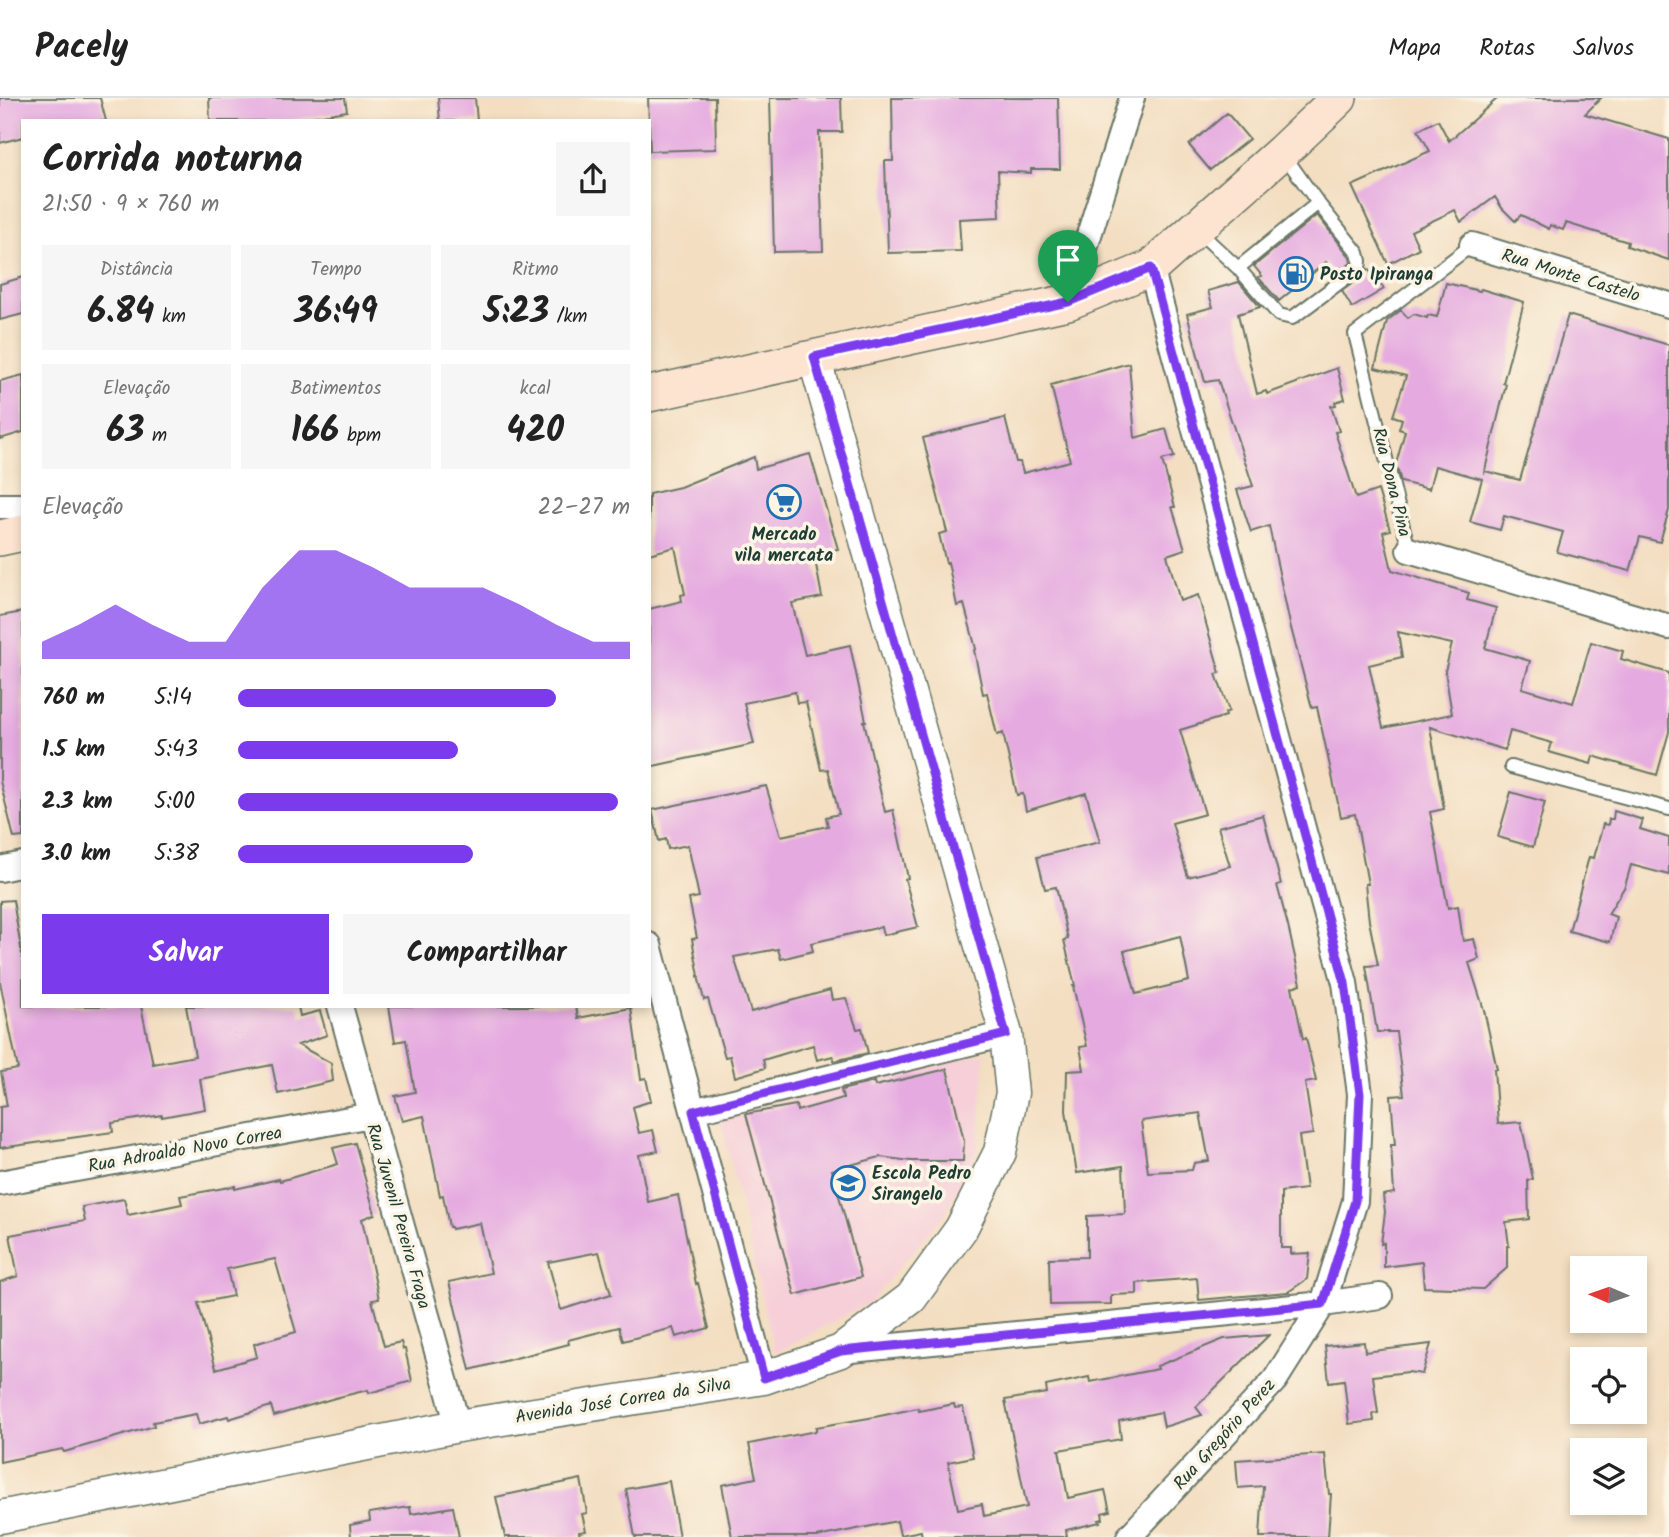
<!DOCTYPE html>
<html lang="pt">
<meta charset="utf-8">
<style>
body{margin:0;font-family:Kalam,sans-serif;background:#f6f6f6;color:#222;height:100vh;display:flex;flex-direction:column;font-size:26px;white-space:nowrap}
*{box-sizing:border-box;margin:0}
p{font-size:23px;color:#767676}
.icon{flex:none;width:38px;height:38px;fill:none;stroke:currentColor;stroke-width:2;stroke-linecap:round;stroke-linejoin:round}
.map{position:relative;flex:1;overflow:hidden}
.drawer{position:absolute;left:21px;top:21px;width:630px;height:889px;display:flex;flex-direction:column;background:#fff;border-radius:0px;box-shadow:0 4px 10px #0003}
.drawer>*{flex:none}
.needle{width:46px;rotate:272deg}
.controls{position:absolute;left:1570px;top:1158px;display:grid;gap:14px}
.controls a{display:grid;place-items:center;width:77px;height:77px;border-radius:0px;background:#fff;box-shadow:0 4px 10px #0003;font-size:35px}
.pin{position:absolute;display:grid;place-items:center;width:60px;height:60px;color:#fff;margin:-72px -30px;border-radius:50% 50% 50% 0;rotate:-45deg;box-shadow:0 0 7px #0007}
.pin .icon{rotate:45deg}
.round{display:grid;place-items:center;flex:none;width:74px;height:74px;border-radius:0px;background:#f6f6f6}
.head{display:flex;align-items:center;justify-content:space-between;height:119px;padding:0 21px}
h1{font-size:38px;font-weight:700;line-height:52px}
.figures{display:grid;grid-template-columns:repeat(3,1fr);gap:10px;height:119px;padding:7px 21px}
.figures div{display:grid;align-content:center;border-radius:0px;background:#f6f6f6;text-align:center}
.figures b{font-size:35px;font-weight:700}
.figures small{font-size:19px;font-weight:400}
.figures p{font-size:19px}
.chart{height:196px;padding:14px 21px}
.chart p{display:flex;justify-content:space-between}
.chart svg{width:100%;height:126px;margin-top:7px;fill:#7c3aed;opacity:.7}
.cta{display:flex;gap:14px;margin-top:auto;padding:14px 21px}
.cta a{flex:1;height:80px;border-radius:0px;background:#7c3aed;color:#fff;font-size:28px;font-weight:700;line-height:80px;text-align:center}
.cta a+a{background:#f6f6f6;color:#222}
ul{padding:0 21px;list-style:none;font-size:23px}
li{display:grid;grid-template-columns:112px 84px 1fr;align-items:center;height:52px}
li i{height:18px;border-radius:9px;background:#7c3aed}
header{display:flex;align-items:center;gap:42px;box-sizing:border-box;height:98px;padding:0 35px;background:#fff;border-bottom:2px solid #e0e0e0}
header strong{font-size:33px}
nav{display:flex;gap:38px;margin-inline-start:auto;font-size:24px}
.map>svg:first-child{display:block}
</style>
<header>
<strong>Pacely</strong>
<nav><a>Mapa</a><a>Rotas</a><a>Salvos</a></nav>
</header>
<div class="map">
<svg width="1669" height="1439" viewBox="0 0 1669 1439">
<rect width="100%" height="100%" fill="#fcf5e5"/>
<filter id="ink" filterUnits="userSpaceOnUse"><feTurbulence type="fractalNoise" baseFrequency=".0143" numOctaves="2"/><feDisplacementMap in="SourceGraphic" scale="14" xChannelSelector="R" yChannelSelector="G"/><feConvolveMatrix kernelMatrix="1 2 1 2 8 2 1 2 1" color-interpolation-filters="sRGB"/></filter>
<filter id="wash" filterUnits="userSpaceOnUse"><feTurbulence type="fractalNoise" baseFrequency=".00686" numOctaves="4" result="noise"/><feDisplacementMap in="SourceGraphic" scale="28" xChannelSelector="R" yChannelSelector="G"/><feGaussianBlur stdDeviation="1.57" result="paint"/><feColorMatrix in="noise" values="0 0 0 0 0 0 0 0 0 0 0 0 0 0 0 0 0 1.4 0 .05"/><feComposite in="paint" operator="in"/></filter>
<g filter="url(#wash)">
<rect width="100%" height="100%" fill="#f3dec1"/>
<path fill="#f6cfd8" d="M985,955L978,1052L944,1117L870,1204L775,1255L720,1019Z"/>
<g id="blocks">
<path fill="#e5aae0" fill-rule="evenodd" d="M0,0H100L106,23H23V39L0,45Z
M209,0H345L347,13L286,23H210Z
M438,0H475L477,23H440Z
M648,0H715L716,51L650,53Z
M770,0H841L842,34H819L823,153L774,154Z
M892,0H1058L1060,71H1031V75L998,73L1000,119L959,121L961,153L888,155L885,63H893Z
M1498,0H1601L1585,16L1669,41V162L1627,148L1628,144L1566,125L1563,132L1550,127L1549,131L1521,117L1515,123L1502,110L1495,99L1461,124L1455,112L1411,133L1419,150L1388,166L1352,88L1430,53L1418,32L1438,22L1449,43Z
M1227,15L1249,41L1210,72L1189,47Z
M1317,117L1350,159L1351,165L1334,178L1326,164L1279,203L1258,179L1262,178L1254,168Z
M1368,171L1384,191L1352,210L1342,193L1364,177Z
M23,179V216L0,222V186Z
M1239,184L1260,209L1238,216L1257,296L1266,293L1267,296L1337,270L1345,301L1335,304L1336,307L1331,308L1339,333L1335,334L1356,400L1378,392L1390,432L1383,434L1392,472L1469,495L1467,502L1496,510L1485,550L1530,563L1522,590L1573,605L1591,544L1623,553L1621,561L1669,575V634L1657,677L1593,658L1591,666L1549,654L1552,645L1510,633L1505,652L1430,629L1444,711L1430,714L1448,810L1458,808L1463,843L1474,841L1479,861L1469,865L1484,912L1497,971H1494L1498,1026L1521,1024L1533,1081L1528,1082L1529,1121L1506,1124L1509,1148H1507V1170L1483,1191L1424,1189L1422,1164L1384,1169V1145L1381,1146L1385,1114L1383,1097L1394,1095L1391,1047H1395L1391,998L1404,997L1396,934H1377L1366,868L1378,867L1369,823L1365,786H1368L1355,716L1341,719L1317,609L1312,610L1290,526L1269,428L1251,434L1237,392L1253,388L1218,282L1205,284L1187,216L1213,209L1208,193ZM1398,534L1452,546L1445,573L1452,616L1383,630L1369,567L1402,559Z
M1446,185L1480,193L1481,191L1524,204L1503,285L1506,286L1484,376L1485,373L1520,382L1568,217L1669,247V412L1660,444L1640,439L1630,473L1557,454L1563,434L1504,418L1500,432L1470,424L1482,381L1435,368L1429,391L1401,384L1396,366L1405,333L1399,331L1402,321L1393,318L1406,278L1375,270L1387,223L1401,212L1408,220L1414,216L1427,220L1428,217L1437,219Z
M1129,265L1135,340L1166,331L1174,359L1162,362L1175,409H1172L1185,451L1167,457L1180,503L1198,497L1220,575L1216,576L1229,613L1225,615L1226,618L1180,632L1205,716L1172,725L1188,779L1230,768L1218,729L1263,717L1281,786L1277,787L1288,828L1301,886L1292,889L1303,941L1306,940L1316,983L1305,985L1313,1036L1299,1038L1306,1091L1281,1094V1150H1291V1156L1310,1155L1307,1181L1288,1194L1199,1202L1197,1180L1137,1185V1196L1111,1197V1206L1050,1207L1049,1160L1087,1159V1118L1125,1116L1123,1068L1077,1075L1066,1013L1067,973L1084,972L1080,949L1087,948L1073,888H1075L1064,842L1068,841L1056,789L1045,791L1037,759L1100,744L1086,695L1026,713L1023,696L1017,697L1003,635L997,637L987,595L983,596L974,552L976,551L964,506L957,508L948,464L946,465L939,436L947,434L923,340L1005,320L1016,364H1020L1023,375L1070,363L1051,287ZM1180,838L1189,883L1136,896L1124,853ZM1200,1015L1209,1063L1194,1065L1192,1072L1148,1074L1141,1023Z
M23,277V334L0,341V283Z
M810,356L838,451L814,456L822,499L792,505L805,557L850,547L866,623H864L885,714L893,712L908,780L905,781L918,829L883,837L881,829L811,845L813,853L781,861L778,851L734,859L751,914L830,892L832,902L846,900L857,931L862,930L868,955L834,963L833,958L817,962L813,947L763,962L765,970L735,979L730,958L725,959L708,901L704,902L698,878H699L692,841L697,840L689,801L699,799L688,747L668,751L666,741L659,743L652,712L766,688L781,738L828,728L826,719L839,716L828,671L821,672L806,604L797,605L795,594L744,605L754,646L649,669V511L682,503L681,497L685,496L675,449L649,456V396L680,389L754,359L756,371Z
M23,514V739L14,740L0,683V518Z
M1511,694L1545,704L1533,749L1498,739Z
M1614,713L1643,722L1640,731L1669,740V777L1631,767L1625,788L1608,816L1616,819L1610,844L1569,833L1589,759L1594,760L1603,726L1608,727L1609,721H1613Z
M13,802L23,863V908H141L153,966L195,958L186,908H298L300,918L320,913L327,937L298,947L331,965L333,983L278,996L272,967L200,981L205,1011L162,1019V1017L112,1025L113,1034L0,1050V1009L7,1008L1,974L18,971L0,884V803Z
M389,908H576L578,920L631,910L641,981L646,980L651,1003L633,1009L639,1035L653,1032L658,1053L639,1057L648,1104L678,1097L696,1186L698,1185L709,1230L676,1239L673,1230L623,1243L619,1229L568,1242L569,1246L470,1272L449,1184L491,1175L480,1125L452,1131L451,1129H449L443,1097L440,1098L424,1018L402,1023L395,998L415,994L406,942L395,944ZM599,1154L611,1196L561,1212L548,1164Z
M947,971L964,1043L963,1063H911L880,1059L832,1072L861,1179L795,1197L746,1016L796,1007L797,1013L843,1000L841,992L874,984L875,988Z
M355,1045L375,1116L362,1121L379,1201L372,1202L384,1248L401,1244L403,1251H405L412,1283L369,1295L368,1292L335,1300L274,1318L271,1308L229,1321L228,1318L199,1326L196,1316L153,1324L154,1328L64,1354L62,1351L0,1364V1184L18,1178L10,1137L85,1123L82,1109L124,1101L128,1117L182,1106L180,1098L235,1088V1091L279,1081L280,1083L338,1066L333,1050ZM275,1161L296,1234L254,1246L257,1259L216,1271L198,1205L233,1198L227,1171Z
M1269,1237L1196,1309L1202,1317L1164,1329L1161,1314L1119,1323L1121,1341L1059,1352L1068,1400L1105,1392L1110,1413L1102,1415L1103,1421L1099,1422L1100,1424L1066,1432L1067,1439H922L921,1433L900,1437L897,1423L817,1439H732L722,1387L756,1380L749,1346L816,1333V1329L875,1319L918,1310L919,1313L954,1306L955,1310L963,1309L973,1359L948,1364L958,1411L982,1406L984,1418L1027,1409L1005,1302L1047,1295L1046,1288L1089,1279L1090,1284L1158,1271L1157,1268L1224,1241Z
M1364,1244L1365,1254L1431,1246L1422,1276L1408,1274L1373,1278L1378,1315L1373,1316L1374,1323L1349,1326L1344,1282L1329,1284L1325,1248Z
M1325,1356L1329,1396H1331L1328,1439H1260L1263,1388L1238,1390L1236,1362Z
M581,1381L587,1415L582,1416L586,1433L579,1434L580,1439H505L496,1399Z
M669,1383L679,1439H635L626,1391Z
M410,1409L411,1416L453,1409L459,1439H351L350,1427L370,1423L369,1415Z"/>
</g>
</g>
<g filter="url(#ink)">
<use href="#blocks" fill-opacity="0" stroke="#697565" stroke-width="2"/>
<g fill="none" stroke-linecap="round" stroke-linejoin="round">
<g stroke="#697565" stroke-width="16">
<path id="service" d="M1198,133L1238,170L1279,217L1292,220L1359,170L1360,163L1358,155L1318,105L1284,57
M1238,170L1318,105
M1409,452L1355,236L1472,147
M1511,669L1669,711"/>
</g>
<g stroke="#697565" stroke-width="28">
<path id="minor" d="M1472,147L1669,207
M1068,204L1132,0
M0,408H23
M1409,452L1669,529
M0,771L23,766
M649,847L764,1280
M340,908L458,1328
M693,1013L1006,936
M0,1085L371,1017
M841,1253L1323,1206L1380,1198
M1129,1439L1275,1282L1323,1206L1355,1103L1360,996L1345,885L1151,170"/>
</g>
<g stroke="#697565" stroke-width="35">
<path id="tertiary" d="M0,1419L458,1328L764,1280L841,1253L911,1200L961,1131L1000,1054L1012,995L1006,936L814,259"/>
</g>
<g stroke="#697565" stroke-width="38">
<path id="secondary" d="M649,296L1068,204L1151,170L1282,54L1339,0
M0,440L23,435"/>
</g>
<use href="#service" stroke="#fff" stroke-width="12"/>
<use href="#minor" stroke="#fff" stroke-width="24"/>
<use href="#tertiary" stroke="#fff" stroke-width="32"/>
<use href="#secondary" stroke="#fde4d1" stroke-width="35"/>
</g>
</g>
<g fill="none" stroke-linecap="round" stroke-linejoin="round" filter="url(#ink)">
<g stroke="#fff" stroke-width="14">
<path id="route" d="M1151,170L1345,885L1360,996L1355,1103L1323,1206L841,1253L764,1280L693,1013L1006,936L814,259L1068,204Z"/>
</g>
<use href="#route" stroke="#7c3aed" stroke-width="9"/>
</g>
<defs>
<g id="fuel-ring" transform="scale(1.75)"><circle r="9.5" fill="#fcf5e5" stroke="#1f6fb2" stroke-width="1.5"/><path d="M-5.5-6h7V0h2V4h1.3V-2.5L3-4.5l.8-.8L6-3V5H2.5V1h-1V6h-7ZM-4.2-4.7v3.2H.2V-4.7Z" fill="#1f6fb2"/></g>
<g id="supermarket-ring" transform="scale(1.75)"><circle r="9.5" fill="#fcf5e5" stroke="#1f6fb2" stroke-width="1.5"/><path d="M-6-5.5h2.5l.6 2H6L4.5 2H-2.5L-4.4-4H-6ZM-1.5 3.2a1.3 1.3 0 1 0 .1 0ZM3 3.2a1.3 1.3 0 1 0 .1 0Z" fill="#1f6fb2"/></g>
<g id="school-ring" transform="scale(1.75)"><circle r="9.5" fill="#fcf5e5" stroke="#1f6fb2" stroke-width="1.5"/><path d="M0-5L7-2L0 1L-7-2ZM-4 1L0 2.5L4 1V4Q0 6-4 4Z" fill="#1f6fb2"/></g>
</defs>
<g fill-rule="evenodd">
<use href="#fuel-ring" x="1296" y="176"/>
<use href="#supermarket-ring" x="784" y="404"/>
<use href="#school-ring" x="848" y="1085"/>
</g>
<g text-anchor="middle" stroke-width="7" stroke-linejoin="round" paint-order="stroke">
<g font-size="18" font-weight="bold" fill="#1f3d34" stroke="#fcf5e5" text-anchor="start">
<text x="1320" y="182">Posto Ipiranga</text>
<text x="784" y="442" text-anchor="middle">Mercado<tspan x="784" dy="21">vila mercata</tspan></text>
<text x="872" y="1081">Escola Pedro<tspan x="872" dy="21">Sirangelo</tspan></text>
</g>
<g font-size="18" fill="#1f3d34" stroke="#fcf5e5">
<text transform="translate(1571 177) rotate(17)" y="6">Rua Monte Castelo</text>
<text transform="translate(1392 384) rotate(76)" y="6">Rua Dona Pina</text>
<text transform="translate(185 1051) rotate(-10)" y="6">Rua Adroaldo Novo Correa</text>
<text transform="translate(399 1118) rotate(74)" y="6">Rua Juvenil Pereira Fraga</text>
<text transform="translate(623 1302) rotate(-9)" y="6">Avenida José Correa da Silva</text>
<text transform="translate(1224 1336) rotate(-48)" y="6">Rua Gregório Perez</text>
</g>
</g>
</svg>
<div class="controls">
<a><svg class="needle" viewBox="-14 -14 28 28"><path d="M0-13l5 13h-10z" fill="#e53935"/><path d="M0 13l5-13h-10z" fill="#767676"/></svg></a>
<a><svg class="icon" aria-label="locate" viewBox="0 0 24 24"><circle cx="12" cy="12" r="6"/><path d="M12 2v4M12 18v4M2 12h4M18 12h4"/></svg></a>
<a><svg class="icon" aria-label="layers" viewBox="0 0 24 24"><path d="M12 4l9 5-9 5-9-5zM3 14l9 5 9-5"/></svg></a>
</div>
<div class="pin" style="left:1068px;top:204px;background:#1e9e55"><svg class="icon" aria-label="arrive" viewBox="0 0 24 24"><path d="M6 21V4h12l-3 4 3 4H6"/></svg></div>
<section class="drawer">
<div class="head"><div><h1>Corrida noturna</h1><p>21:50 · 9 × 760 m</p></div><a class="round"><svg class="icon" aria-label="share" viewBox="0 0 24 24"><path d="M12 15V3M7 8l5-5 5 5M5 13v7h14v-7"/></svg></a></div>
<div class="figures">
<div><p>Distância</p><b>6.84<small> km</small></b></div>
<div><p>Tempo</p><b>36:49</b></div>
<div><p>Ritmo</p><b>5:23<small> /km</small></b></div>
</div>
<div class="figures">
<div><p>Elevação</p><b>63<small> m</small></b></div>
<div><p>Batimentos</p><b>166<small> bpm</small></b></div>
<div><p>kcal</p><b>420</b></div>
</div>
<div class="chart"><p><span>Elevação</span>22–27 m</p>
<svg viewBox="0 0 160 44" preserveAspectRatio="none"><path d="M0 44V38L10 32L20 25L30 32L40 38L50 38L60 19L70 6L80 6L90 12L100 19L110 19L120 19L130 25L140 32L150 38L160 38V44z"/></svg>
</div>
<ul>
<li><b>760 m</b>5:14<i style="width:81%"></i></li>
<li><b>1.5 km</b>5:43<i style="width:56%"></i></li>
<li><b>2.3 km</b>5:00<i style="width:97%"></i></li>
<li><b>3.0 km</b>5:38<i style="width:60%"></i></li>
</ul>
<div class="cta"><a>Salvar</a><a>Compartilhar</a></div>
</section>
</div>
